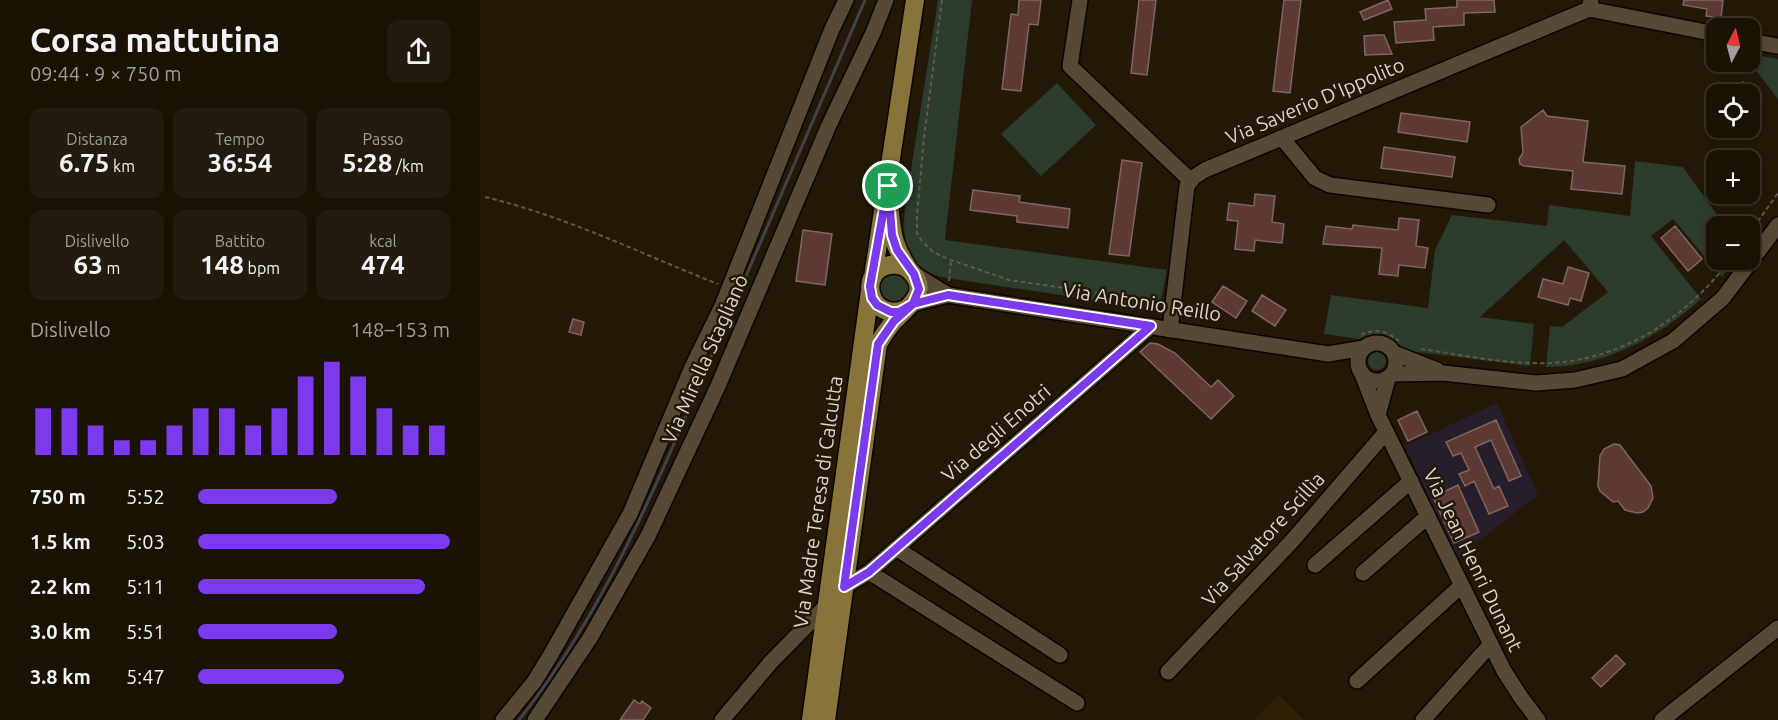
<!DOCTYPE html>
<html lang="it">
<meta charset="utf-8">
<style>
body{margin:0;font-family:Ubuntu,sans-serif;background:#231c0e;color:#f1f3f6;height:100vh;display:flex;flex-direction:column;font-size:22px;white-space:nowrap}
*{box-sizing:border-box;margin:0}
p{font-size:20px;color:#9f9e9a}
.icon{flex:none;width:33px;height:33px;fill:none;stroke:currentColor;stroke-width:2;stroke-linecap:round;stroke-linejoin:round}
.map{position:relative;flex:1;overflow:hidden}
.sheet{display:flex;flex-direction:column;background:#1a1304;width:480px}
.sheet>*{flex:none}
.needle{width:39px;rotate:7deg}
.buttons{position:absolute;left:1226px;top:18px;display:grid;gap:12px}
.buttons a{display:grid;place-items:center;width:54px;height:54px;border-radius:12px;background:#1a1304;box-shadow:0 3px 9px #0003,0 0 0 2px #383226;font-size:30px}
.pin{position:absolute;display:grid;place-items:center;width:51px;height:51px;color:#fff;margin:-26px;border:3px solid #fff;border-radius:50%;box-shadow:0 2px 6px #0007}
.round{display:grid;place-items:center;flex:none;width:63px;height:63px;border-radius:12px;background:#231c0e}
.overview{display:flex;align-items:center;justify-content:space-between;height:102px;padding:0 30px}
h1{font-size:33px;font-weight:600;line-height:45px}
.metrics{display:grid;grid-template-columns:repeat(3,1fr);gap:9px;height:102px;padding:6px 30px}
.metrics div{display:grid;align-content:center;border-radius:12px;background:#231c0e;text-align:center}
.metrics b{font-size:26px;font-weight:600}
.metrics small{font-size:16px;font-weight:400}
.metrics p{font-size:16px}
.chart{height:168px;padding:12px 30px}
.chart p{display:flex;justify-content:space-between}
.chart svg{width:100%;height:108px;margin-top:6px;stroke:#7c3aed;stroke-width:6}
ul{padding:0 30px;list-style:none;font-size:20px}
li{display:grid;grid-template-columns:96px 72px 1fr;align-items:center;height:45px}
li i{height:15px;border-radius:8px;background:#7c3aed}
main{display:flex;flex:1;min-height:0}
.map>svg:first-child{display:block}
</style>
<main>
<section class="sheet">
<div class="overview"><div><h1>Corsa mattutina</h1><p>09:44 · 9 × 750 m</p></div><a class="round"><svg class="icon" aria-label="share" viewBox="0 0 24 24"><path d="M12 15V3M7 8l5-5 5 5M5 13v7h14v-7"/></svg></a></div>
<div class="metrics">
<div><p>Distanza</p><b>6.75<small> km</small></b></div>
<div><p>Tempo</p><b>36:54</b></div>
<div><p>Passo</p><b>5:28<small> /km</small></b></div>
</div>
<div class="metrics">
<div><p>Dislivello</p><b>63<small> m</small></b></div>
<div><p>Battito</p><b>148<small> bpm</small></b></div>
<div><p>kcal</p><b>474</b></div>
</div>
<div class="chart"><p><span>Dislivello</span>148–153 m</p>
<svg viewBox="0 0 160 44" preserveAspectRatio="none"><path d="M5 44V25M15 44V25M25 44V32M35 44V38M45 44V38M55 44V32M65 44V25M75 44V25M85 44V32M95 44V25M105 44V12M115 44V6M125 44V12M135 44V25M145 44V32M155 44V32"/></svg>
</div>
<ul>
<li><b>750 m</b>5:52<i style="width:55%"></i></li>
<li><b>1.5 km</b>5:03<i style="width:100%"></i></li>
<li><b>2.2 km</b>5:11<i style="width:90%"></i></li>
<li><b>3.0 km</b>5:51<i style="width:55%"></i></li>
<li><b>3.8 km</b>5:47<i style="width:58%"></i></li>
</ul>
</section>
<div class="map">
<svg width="1298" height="720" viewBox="0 0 1298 720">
<rect width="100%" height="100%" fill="#231906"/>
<path fill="#2e2106" d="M799,695L824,720H774Z"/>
<path fill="#271e2c" d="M1017,403L1058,495L977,558L925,446Z"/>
<path fill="#2b3b2c" d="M458,0H492L465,240L687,270L679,310L461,277C425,266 422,240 425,207Z
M1281,56L1298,59V99L1271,64Z
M577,83L616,125L561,176L521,134Z
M1155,161L1203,167L1245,226H1236V260H1255L1242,277L1193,219L1171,236L1221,299C1179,337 1124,367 1066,367L1070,326L1082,327L1128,292L1084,240L1000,317L1054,324L1050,366L929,351L902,334L888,335L879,339L844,334L851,295L948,308L955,250L972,215L1067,226L1069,205L1150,216Z
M399 288a15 15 0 1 1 30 0a15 15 0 1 1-30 0Z
M888 361a9 9 0 1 1 18 0a9 9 0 1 1-18 0Z"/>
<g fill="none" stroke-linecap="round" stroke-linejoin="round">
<path stroke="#42424c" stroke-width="3" d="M39,720C125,611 178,482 232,355C283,237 334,118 385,0"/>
</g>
<path fill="#5d3a34" stroke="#806560" stroke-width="1.5" d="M539,0H561L558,25L549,24L541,91L522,89L531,14L538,15Z
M659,0H676L667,75L651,73Z
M804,0H821L810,93L793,91Z
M908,0L912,9L884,20L880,12Z
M977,0H1014L1015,12L984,13V25L953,27L954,40L916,43L914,22L946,20L945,9L977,7Z
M1204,0H1243L1241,18L1226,16L1227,9L1203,5Z
M897,35H904L912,54L885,55L884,36Z
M1263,82L1271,94H1246Z
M1063,110L1067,116L1108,121L1103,162L1145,166L1142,194L1091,189L1093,171L1044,166L1040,164L1039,159L1043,153L1041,127Z
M921,113L990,122L987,142L918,132Z
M904,147L975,157L972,177L901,168Z
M642,160L662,163L649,256L629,254Z
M493,190L540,196L539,202L590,209L588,228L537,222V216L490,210Z
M775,194L795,196L792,222L804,224L802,243L775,240L774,251L755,249L758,221L747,220L749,203L774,206Z
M919,218L939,220L936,246L948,248L945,268L919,265L918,276L899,274L902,248L843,244L846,226L872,229L873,225L918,230Z
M1195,226L1222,259L1208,271L1181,238Z
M323,230L352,234L345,285L316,281Z
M1088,267L1109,273L1101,301L1090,298L1088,305L1058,297L1063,279L1083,284Z
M743,286L767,301L756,318L732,302Z
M782,295L806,310L795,326L772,311Z
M93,319L104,322L101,335L89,332Z
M670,343L678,344L695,353L731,387L738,380L754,396L731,419L660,352Z
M937,411L947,432L928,441L918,420Z
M1016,420L1041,476L1029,481L1011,440L995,447L1014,489L1019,486L1028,506L1009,514L994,481L985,486L979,474L989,470L981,453L973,456L966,442Z
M1134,444L1140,445L1171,486L1173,498L1168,508L1163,512L1157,513L1145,510L1138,501L1133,502L1120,491L1118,486L1120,456L1124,449Z
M978,485L999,532L974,543L953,497Z
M1136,655L1145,664L1121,687L1112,678Z
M154,700L160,704L162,701L171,708L163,720H140Z"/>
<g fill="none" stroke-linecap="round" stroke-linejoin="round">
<g stroke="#0c0500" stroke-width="18">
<path id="minor" d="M600,0L590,66L711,181
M1109,9L1236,34
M1269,41L1298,46
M802,138L835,178L850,185L1008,205
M434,274L468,295L848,354L884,348
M433,304L468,295
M690,330L707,186L714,177L725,170L1109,9L1111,0
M878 362a19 19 0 1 1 38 0a19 19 0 1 1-38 0Z
M914,353L957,370
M882,374L898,415L1024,671L1040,696L1058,720
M912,374L963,373L1056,383L1095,380L1142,369L1193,341L1243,298L1298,225
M898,415L908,378
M416,548L580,655
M835,565L931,481
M389,572L597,703
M883,573L948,516
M364,587L389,572L671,326
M688,672L812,541L906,432
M877,681L982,585
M23,720L54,682L70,656L150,514L213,365L242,306L352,29L366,0
M55,720L110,638L168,536L238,386L349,125L393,33L406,0
M242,720L291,662L346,606
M943,720L1011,644
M1182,720L1298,628"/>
</g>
<g stroke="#0c0500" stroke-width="21">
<path id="major" d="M410,212C412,236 415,248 428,268
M393,277L435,0
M331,720L390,291
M346,720L398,344C403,336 408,328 414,321C427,307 451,293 431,272C426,266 418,264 410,265C376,270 389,324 426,309"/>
</g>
<path stroke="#605746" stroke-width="2" stroke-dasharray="4.5 3" stroke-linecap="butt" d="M462,0L444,137L437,215V233L442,241L453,252L471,260L529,280L682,302
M5,197C88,217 159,253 238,284
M1269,234L1298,193
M469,281L471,260
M881,335C895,328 906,330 919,341
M941,349C977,354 1013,362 1050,363C1132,367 1202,323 1250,260"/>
<use href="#minor" stroke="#564a36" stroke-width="15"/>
<use href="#major" stroke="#88733a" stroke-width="18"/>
</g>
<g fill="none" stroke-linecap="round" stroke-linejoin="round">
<g stroke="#fff" stroke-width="12">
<path id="route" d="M408,186L390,286L392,298L397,305L411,312H419L433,304L468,295L671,326L389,572L364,587L398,344L414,321L433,304L439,289L434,274L417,250L412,235L408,186"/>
</g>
<use href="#route" stroke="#7c3aed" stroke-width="8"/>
</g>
<g text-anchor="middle" stroke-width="5" stroke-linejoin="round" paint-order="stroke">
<g font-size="20" fill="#dcd5c9" stroke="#231906">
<text transform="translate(835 101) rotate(-23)" y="7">Via Saverio D'Ippolito</text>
<text transform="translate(662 302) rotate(9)" y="7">Via Antonio Reillo</text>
<text transform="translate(225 359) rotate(-66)" y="7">Via Mirella Staglianò</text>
<text transform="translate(516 433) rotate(-41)" y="7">Via degli Enotri</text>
<text transform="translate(338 502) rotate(-82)" y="7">Via Madre Teresa di Calcutta</text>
<text transform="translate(783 539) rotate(-48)" y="7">Via Salvatore Scillìa</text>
<text transform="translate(993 560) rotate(64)" y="7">Via Jean Henri Dunant</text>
</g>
</g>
</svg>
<div class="buttons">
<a><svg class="needle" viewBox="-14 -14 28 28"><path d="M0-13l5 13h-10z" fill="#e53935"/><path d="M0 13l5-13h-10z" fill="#9f9e9a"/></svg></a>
<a><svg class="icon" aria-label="locate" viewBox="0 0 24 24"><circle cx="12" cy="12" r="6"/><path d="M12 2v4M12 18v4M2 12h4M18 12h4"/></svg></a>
<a>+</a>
<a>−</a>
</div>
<div class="pin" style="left:408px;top:186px;background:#1e9e55"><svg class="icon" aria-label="arrive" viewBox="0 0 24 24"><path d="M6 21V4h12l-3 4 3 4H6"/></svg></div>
</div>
</main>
